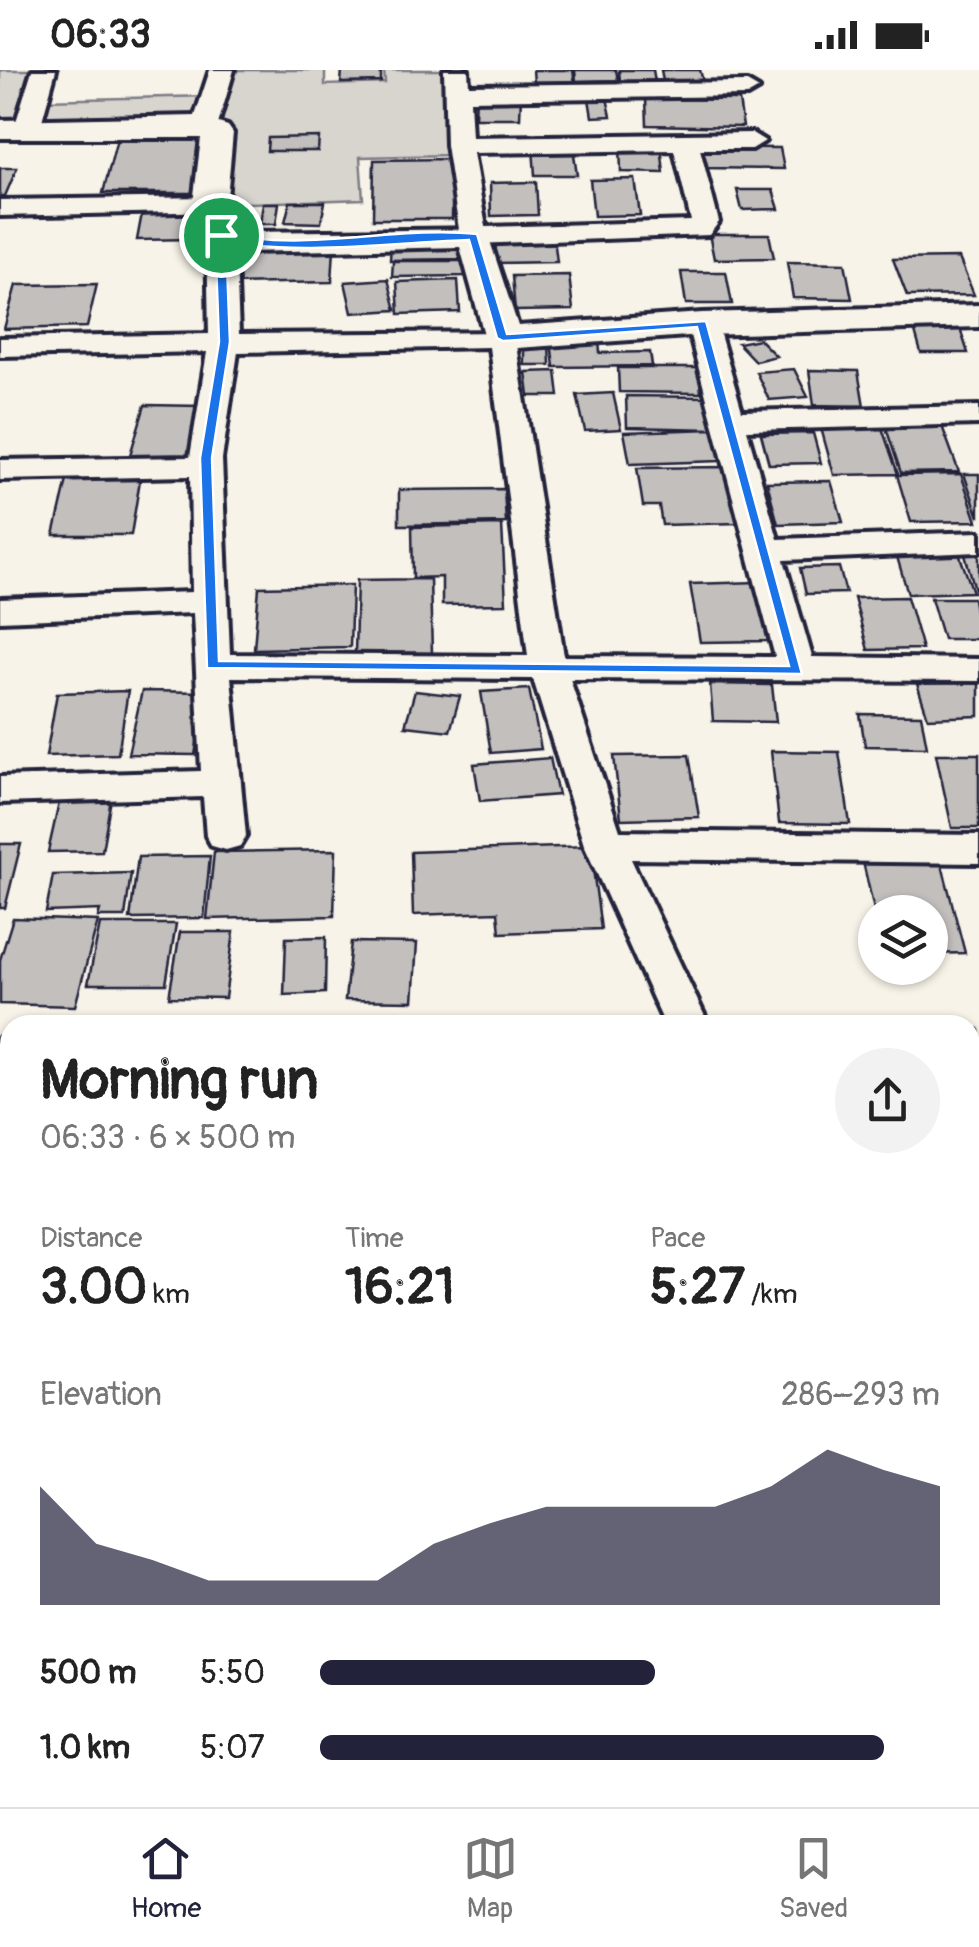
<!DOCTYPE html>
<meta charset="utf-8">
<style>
body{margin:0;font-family:Pangolin,sans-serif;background:#f2f2f2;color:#222;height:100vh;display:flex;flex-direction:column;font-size:38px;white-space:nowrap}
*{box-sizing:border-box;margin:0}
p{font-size:32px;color:#767676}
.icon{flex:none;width:55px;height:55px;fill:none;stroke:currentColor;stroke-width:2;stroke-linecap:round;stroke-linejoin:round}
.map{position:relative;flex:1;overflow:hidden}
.side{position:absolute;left:0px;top:945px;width:980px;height:792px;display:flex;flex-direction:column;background:#fff;border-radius:30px 30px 0 0;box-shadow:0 2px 8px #0004}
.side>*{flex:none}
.fabs{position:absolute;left:858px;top:825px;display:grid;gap:20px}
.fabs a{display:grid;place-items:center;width:90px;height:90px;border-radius:50%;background:#fff;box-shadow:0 2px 8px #0004;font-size:50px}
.pin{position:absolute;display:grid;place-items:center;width:85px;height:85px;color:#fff;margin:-42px;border:5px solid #fff;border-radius:50%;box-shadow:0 2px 10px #0007}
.round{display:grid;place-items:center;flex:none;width:105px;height:105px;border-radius:52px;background:#f2f2f2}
.head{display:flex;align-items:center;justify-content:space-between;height:170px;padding:0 40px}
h1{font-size:55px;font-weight:700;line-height:75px}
.figures{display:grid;grid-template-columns:repeat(3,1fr);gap:15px;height:170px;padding:10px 40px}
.figures div{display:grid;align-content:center}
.figures b{font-size:50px;font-weight:700}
.figures small{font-size:28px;font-weight:400}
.figures p{font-size:28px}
.chart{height:280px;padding:20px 40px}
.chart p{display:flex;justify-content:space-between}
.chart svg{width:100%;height:180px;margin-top:10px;fill:#22223b;opacity:.7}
ul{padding:0 40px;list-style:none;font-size:32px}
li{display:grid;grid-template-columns:160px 120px 1fr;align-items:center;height:75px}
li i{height:25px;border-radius:12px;background:#22223b}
.status{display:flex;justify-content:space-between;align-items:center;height:70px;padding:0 50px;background:#fff;direction:ltr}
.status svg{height:28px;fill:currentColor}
.dock{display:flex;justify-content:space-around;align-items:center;height:140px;border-top:2px solid #e0e0e0;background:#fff;font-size:28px;color:#767676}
.dock a{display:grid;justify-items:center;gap:5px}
.dock .on{color:#22223b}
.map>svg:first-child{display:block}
</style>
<div class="status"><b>06:33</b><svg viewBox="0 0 49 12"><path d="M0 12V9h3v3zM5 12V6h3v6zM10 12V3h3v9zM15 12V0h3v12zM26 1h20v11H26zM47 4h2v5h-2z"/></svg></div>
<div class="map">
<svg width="979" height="1737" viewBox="0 0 979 1737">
<rect width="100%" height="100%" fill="#f7f3e8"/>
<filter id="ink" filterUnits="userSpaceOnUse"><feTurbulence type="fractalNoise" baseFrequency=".01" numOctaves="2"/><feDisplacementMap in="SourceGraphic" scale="20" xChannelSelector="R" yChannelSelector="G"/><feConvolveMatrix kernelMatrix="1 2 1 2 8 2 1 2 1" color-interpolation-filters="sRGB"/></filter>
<g filter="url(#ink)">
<path fill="#d8d5cf" stroke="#7d7c85" stroke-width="2.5" d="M0,0H49L43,30L210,26L216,0H325V15L385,13L384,0H441L451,85L360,87L363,129L220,134L227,62L0,55Z"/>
<path fill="#c2bfbd" stroke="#22223b" stroke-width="2.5" d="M342,0H381V12L341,13Z
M533,0H573L575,13H534Z
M575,0H616L618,10L576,11Z
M619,0H653L655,11H620Z
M661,0H700L703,11H663Z
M476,25L521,26L520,48H475Z
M607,28L611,46L592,47L589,29Z
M646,29L739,30L743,57L647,55Z
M319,67L318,81H267L268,68Z
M117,69H211L201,123H103Z
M620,75H661L664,103L621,102Z
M700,77L780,78L784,99L703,98Z
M533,78H573L577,105H535Z
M452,89V149H373L374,90Z
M0,98H17L5,126H0Z
M635,109L640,145L594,146L590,110Z
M536,112L538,145L491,146L490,113Z
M737,120H773L779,139L742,140Z
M290,132H325L321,153L285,152Z
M263,133H279L276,154H260Z
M198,137L195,169L137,170L143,138Z
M709,164H769L774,188L714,189Z
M554,168L557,192L497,193L495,169Z
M461,172L462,189L390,190L391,173Z
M334,178L332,212L232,214L237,179Z
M959,188L974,225L907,226L893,189Z
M393,191H465V206L392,207Z
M787,192L845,193L852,229L793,228Z
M681,202H726L732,234H686Z
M569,205L573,240L515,241L512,206Z
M388,209L396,240L352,243L345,212Z
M458,210L460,242L399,244L397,212Z
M97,214L87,257L4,259L16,215Z
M914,258H960L968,283H921Z
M759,269L776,286L755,291L738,273Z
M599,270L600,283L650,282L652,296L554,297L551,271Z
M524,274H549L550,295H524Z
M618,298H699L701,323L619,322Z
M794,299L808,327L769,330L756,302Z
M809,300L858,301L864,336L814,335Z
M556,301L559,326H529L526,302Z
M613,323L621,359L585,361L577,325Z
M626,326L710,327L713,359L627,357Z
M145,335L202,336L188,387L130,385Z
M942,356L959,402L901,403L886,358Z
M821,358H882L898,404L834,405Z
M713,359L721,391L630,394L624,362Z
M813,363L821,393L769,394L761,364Z
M726,397L738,453L662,455L659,436H643L637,398Z
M961,404L977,451L911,452L897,405Z
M964,404H979V447Z
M67,410H140L131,465H54Z
M831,411L843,452L778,454L767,412Z
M504,419L506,453L399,455V420Z
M502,455L506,534L442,535V507L413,508L412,457Z
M957,478L973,522L908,524L895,480Z
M963,478H979V526H977Z
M839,497L846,523L806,524L800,498Z
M430,509L432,583L355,584L357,510Z
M759,512L771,571L700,572L690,514Z
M352,515L350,577L254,579L259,517Z
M907,527L922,579L868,580L854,528Z
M931,528H973L979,569H943Z
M979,612V646L928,648L917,614Z
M710,614L772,615L776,652L713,651Z
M529,619L541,679L491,683L481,622Z
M128,621L118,684L46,686L57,623Z
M142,621L206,622L195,685L128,684Z
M415,621L460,626L450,661L405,656Z
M860,644L921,645L927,677L865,676Z
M771,681L839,682L850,754L779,753Z
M936,684H979V758H952Z
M689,685L699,747L621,749L614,686Z
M550,688L558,725L480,731L474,694Z
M112,723L102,781L48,782L61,724Z
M0,774H21L5,838H0Z
M590,776L601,859L500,863L498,842L413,845L411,782Z
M336,780L334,846L207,849L214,782Z
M210,786L204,848L130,849L138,787Z
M941,791L965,883L930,884V842L875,844L863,792Z
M131,803L125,847H98L100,840L46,842L53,805Z
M13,848L98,851L75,936L0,934V890Z
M100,854H176L166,914H88Z
M180,862H234L225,928L169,927Z
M326,867L325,923L284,925L286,868Z
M351,872L417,873L413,931L345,930Z
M970,959H979V1013H970Z
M970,1096H979V1137H973L970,1123Z
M970,1263H979V1344H970Z
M970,1439H979V1602L970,1601Z
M0,1442H10V1503L0,1504Z"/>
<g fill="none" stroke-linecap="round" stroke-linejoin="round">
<g stroke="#22223b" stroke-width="8">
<path id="minor" d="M32,0H56L40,58L27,66L14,58Z
M210,0H234L217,58L204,66L191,58Z
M444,0H468L469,15L747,12L759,19L747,26L470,30L472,67L752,63L765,71L752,79H700L719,152L709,165L474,174L460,166L446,75ZM674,80L691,151L486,157L473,83Z
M210,127L220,129L224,135L220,141L0,146V130Z
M221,157L235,165L239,264L514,262L564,586L775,587L687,254L692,248H712L717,254L742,341L979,336V354L747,360L778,469L979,462V482L784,490L812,587L979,589V611L570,609L620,761L979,765V793L631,789L709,955H665L584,775L533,609L231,607L246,766L240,776L226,780L212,776L206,766L203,727L0,733V707L201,701L193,543L0,551V529L192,522L190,406L0,410V390L190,387L207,282L0,286V268L209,264L207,165ZM489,277L528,586L230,584L222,389L238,282Z
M0,968H10V1002H0Z
M0,1215H10V1257H0Z
M0,1564H10V1620H0Z
M10,1702V1728H50L49,1737H0V1706Z
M808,1728H868L869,1737H809Z"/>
</g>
<g stroke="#22223b" stroke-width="8">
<path id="tertiary" d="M196,46L228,56L233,63L225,149L233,158L248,162L486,159L518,256L702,243L979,235V257L702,265L503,279L490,276L485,268L460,177L247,182L209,172L191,150L201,68H0V50Z"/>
</g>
<use href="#minor" fill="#f7f3e8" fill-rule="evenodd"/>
<use href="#tertiary" fill="#f7f3e8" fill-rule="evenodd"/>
</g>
</g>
<path fill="#1a73e8" stroke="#fff" stroke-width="2.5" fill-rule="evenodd" d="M221,162C304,184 393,155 477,164L507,264L706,251L802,604L207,598L200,388L219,272L215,165ZM226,170C286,187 404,172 469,170L497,268L503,271L697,257L789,596L219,591L212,388L230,272Z"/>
</svg>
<div class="fabs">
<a><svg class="icon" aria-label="layers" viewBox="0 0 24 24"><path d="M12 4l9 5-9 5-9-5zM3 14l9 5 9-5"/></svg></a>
</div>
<div class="pin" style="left:221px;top:165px;background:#1e9e55"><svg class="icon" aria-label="arrive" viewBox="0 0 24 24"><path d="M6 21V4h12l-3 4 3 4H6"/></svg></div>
<section class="side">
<div class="head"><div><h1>Morning run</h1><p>06:33 · 6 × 500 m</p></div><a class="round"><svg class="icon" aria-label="share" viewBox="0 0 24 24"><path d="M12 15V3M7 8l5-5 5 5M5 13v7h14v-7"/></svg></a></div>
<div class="figures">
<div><p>Distance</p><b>3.00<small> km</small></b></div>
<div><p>Time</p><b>16:21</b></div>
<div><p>Pace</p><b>5:27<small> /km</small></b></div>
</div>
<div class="chart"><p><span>Elevation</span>286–293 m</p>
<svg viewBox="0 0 160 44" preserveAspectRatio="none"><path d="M0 44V15L10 29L20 33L30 38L40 38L50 38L60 38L70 29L80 24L90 20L100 20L110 20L120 20L130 15L140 6L150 11L160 15V44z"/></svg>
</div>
<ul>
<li><b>500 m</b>5:50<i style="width:54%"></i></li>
<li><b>1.0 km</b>5:07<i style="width:91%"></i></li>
</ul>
</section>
</div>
<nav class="dock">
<a class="on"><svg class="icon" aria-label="home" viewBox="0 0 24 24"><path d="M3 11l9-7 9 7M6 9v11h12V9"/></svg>Home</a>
<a><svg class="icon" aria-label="map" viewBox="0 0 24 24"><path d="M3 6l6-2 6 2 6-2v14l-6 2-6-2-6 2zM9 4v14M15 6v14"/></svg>Map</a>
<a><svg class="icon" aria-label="saved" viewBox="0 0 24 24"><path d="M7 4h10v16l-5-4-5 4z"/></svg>Saved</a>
</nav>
